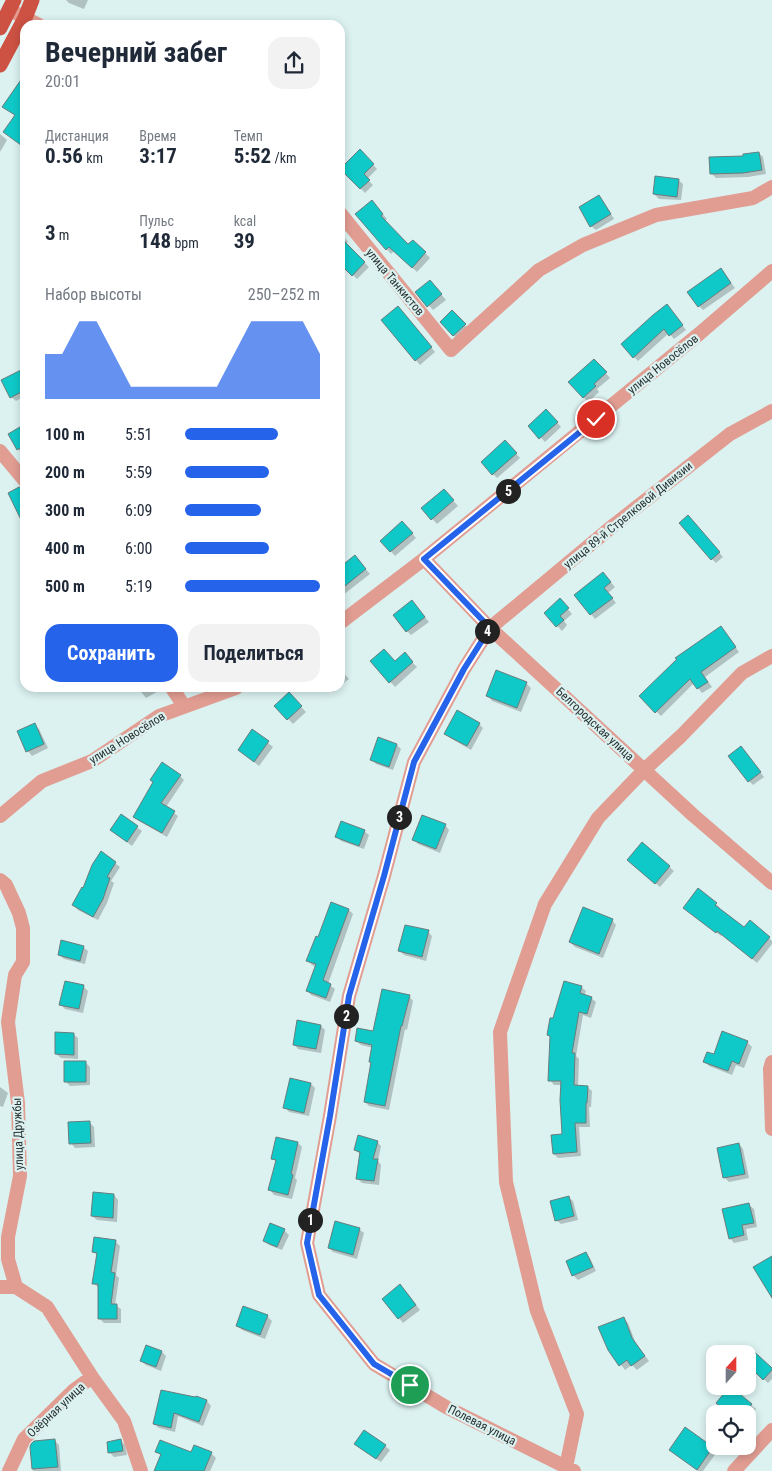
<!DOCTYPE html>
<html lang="ru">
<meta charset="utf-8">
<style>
body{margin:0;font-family:"Roboto Condensed",sans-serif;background:#f2f2f3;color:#1f2937;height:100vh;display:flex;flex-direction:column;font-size:19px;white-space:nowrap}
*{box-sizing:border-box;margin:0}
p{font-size:16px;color:#747a83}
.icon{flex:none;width:28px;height:28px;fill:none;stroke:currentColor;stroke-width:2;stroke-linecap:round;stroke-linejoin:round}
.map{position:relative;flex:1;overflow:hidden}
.side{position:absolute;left:20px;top:20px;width:325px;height:672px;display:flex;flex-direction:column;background:#fff;border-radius:15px;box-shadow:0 2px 8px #0003}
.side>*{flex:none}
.needle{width:32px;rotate:21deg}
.tools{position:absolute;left:706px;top:1345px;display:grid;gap:10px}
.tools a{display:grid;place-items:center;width:50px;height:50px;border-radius:10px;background:#fff;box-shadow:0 2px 8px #0003;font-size:25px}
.pin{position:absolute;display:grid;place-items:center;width:42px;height:42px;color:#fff;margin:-21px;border:2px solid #fff;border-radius:50%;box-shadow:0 1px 5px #0007}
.km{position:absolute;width:25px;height:25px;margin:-12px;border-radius:50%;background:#222;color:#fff;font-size:14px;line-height:25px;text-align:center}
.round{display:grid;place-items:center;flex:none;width:52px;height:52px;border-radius:15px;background:#f2f2f3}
.headline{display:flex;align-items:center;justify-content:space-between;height:85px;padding:0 25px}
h1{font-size:28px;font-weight:700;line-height:38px}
.figures{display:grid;grid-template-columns:repeat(3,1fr);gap:8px;height:85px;padding:5px 25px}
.figures div{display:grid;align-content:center}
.figures b{font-size:21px;font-weight:700}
.figures small{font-size:14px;font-weight:400}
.figures p{font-size:14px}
.chart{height:140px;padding:10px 25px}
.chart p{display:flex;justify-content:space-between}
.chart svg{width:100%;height:90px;margin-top:5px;fill:#2563eb;opacity:.7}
.cta{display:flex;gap:10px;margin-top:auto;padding:10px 25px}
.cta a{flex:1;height:58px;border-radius:15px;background:#2563eb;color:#fff;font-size:20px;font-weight:700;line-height:58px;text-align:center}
.cta a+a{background:#f2f2f3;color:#1f2937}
ul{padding:0 25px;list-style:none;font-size:16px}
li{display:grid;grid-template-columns:80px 60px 1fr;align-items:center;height:38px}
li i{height:12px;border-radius:6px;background:#2563eb}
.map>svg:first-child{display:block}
</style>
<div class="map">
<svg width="772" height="1471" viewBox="0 0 772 1471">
<rect width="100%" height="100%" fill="#dbf2f1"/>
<path fill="#0003" d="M66,0H88L84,9L69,3Z
M170,20L183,25H169Z
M0,134L7,140L0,152Z
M360,151L377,169L367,179L373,185L365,193L340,167V157L345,162L340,167L342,168Z
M759,153L763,157L766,174L748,177L716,178L711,173L745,158Z
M678,180L683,184L681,200L659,199L654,194Z
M599,196L603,201L614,219L596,230L591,226Z
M376,206L387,219L385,221L408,246L413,241L430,258L417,272L394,251L391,254L357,215Z
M340,232L348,242L345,244L369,267L357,279L340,262Z
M721,269L735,288L703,310L699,306Z
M434,286L446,300L433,310L417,292Z
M671,310L686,330L674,339L669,333L638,361L623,345Z
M402,312L435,352L420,365L383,320Z
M452,312L469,329L458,340L442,322Z
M594,360L610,378L597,389L599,392L588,402L570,383Z
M25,372V396L16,401L11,397Z
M551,415L561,427L545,442L530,426Z
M25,426V452L23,453L18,449Z
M509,446L520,458L497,478L493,474Z
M448,495L458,506L437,524L423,509Z
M692,521L723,557L716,563L712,559Z
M407,527L416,538L395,556L382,541Z
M355,557L370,574L343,595L340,592V569Z
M607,578L615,587L608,593L616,603L595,619L576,595Z
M560,600L572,614L564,621L567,625L562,631L545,613Z
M416,606L429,622L411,635L407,631Z
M725,633L739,652L705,677L712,687L702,693L694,683L661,716L641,696Z
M409,659L417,667L395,687L372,661L395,663Z
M340,669L349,679L340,686Z
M526,683L531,688L521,712L492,701L488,696Z
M138,688H161L162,689L146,698Z
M328,688H339L333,692Z
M289,694L306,712L293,724L276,706Z
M479,724L483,728L471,750L450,738L446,733Z
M35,725L39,729L48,748L32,756L28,751Z
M253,731L273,747L259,766L239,750Z
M379,738L397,745L401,749L393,770L376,764L371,759Z
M745,752L764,777L753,785L749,781Z
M180,776L184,780L166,807L178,816L167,837L139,821L135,817Z
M122,816L142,831L132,846L111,830Z
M445,825L449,830L440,853L418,844L414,839Z
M364,831L369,835L364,849L341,841L336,836Z
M642,843L674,871L660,887L633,864Z
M101,853L120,867L111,881L114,883L107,903L98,920L78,910L74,905L84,890Z
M332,904L349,910L353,914L328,984L335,989L330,1002L311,995L307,990L316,967L312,965L308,961L318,939Z
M716,904L720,908L719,910L745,929L750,922L772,941V944L757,963L722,934L721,936L689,912Z
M612,920L616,925L603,958L575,947L570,942Z
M428,932L432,936L426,961L404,955L400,951Z
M83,947L88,951L85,964L64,959L59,955Z
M83,986L88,991L83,1013L65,1009L61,1005Z
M581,987L586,991L584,996L591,998L596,1002L591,1018L583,1015L576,1056L579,1059L578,1087H587L592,1091L591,1107H589L590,1127H579L581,1156L558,1158L554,1154L563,1135L562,1085H554L550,1080L551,1037L548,1035L554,1020Z
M409,996L413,1001L407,1030L405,1029L389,1110L369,1106L365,1102L372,1064L370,1061L373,1048L361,1045L356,1041L373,1033Z
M321,1026L325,1030L321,1053L298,1049L294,1044Z
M723,1033L747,1042L752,1047L744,1068L736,1065L732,1075L709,1066L705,1061L714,1056Z
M73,1034L78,1038V1059L61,1058L56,1054Z
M85,1062L90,1067V1085L70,1086L65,1081Z
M311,1084L315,1088L309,1116L289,1112L285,1107Z
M0,1087L8,1093L3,1107L0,1106Z
M89,1122L94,1127L95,1147L75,1148L71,1143Z
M377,1142L381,1146L378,1161L381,1165L379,1185L362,1183L357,1178L360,1154L355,1150Z
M298,1143L302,1147L295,1178L297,1180L292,1199L274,1195L270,1190L277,1162L273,1158Z
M739,1144L743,1149L749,1178L729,1182L724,1177Z
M114,1195L118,1200L117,1222L97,1220L92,1216Z
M568,1197L573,1201L578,1220L561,1224L556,1220Z
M749,1205L754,1209L757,1227L746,1229L748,1240L734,1243L730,1238Z
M359,1229L364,1233L357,1259L333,1252L329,1248Z
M284,1230L289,1235L282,1250L269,1245L264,1241Z
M115,1241L120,1246L116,1275L119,1278L115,1305L121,1309V1323H104L99,1318V1288L93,1283L97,1255L94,1252Z
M586,1253L590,1258L596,1271L578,1280L573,1275Z
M405,1290L420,1310L403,1323L399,1318Z
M267,1316L272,1321L265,1339L242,1330L237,1325Z
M623,1318L628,1323L636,1344L649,1361L637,1370L632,1365L625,1370L609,1349Z
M147,1346L162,1352L166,1356L161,1371L146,1365L141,1361Z
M750,1350L772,1370V1379L768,1383L748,1364V1354H746Z
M196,1397L207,1401L211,1406L203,1426L178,1416L175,1432L159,1428L154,1424Z
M751,1405L756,1409L748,1419V1414H730Z
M55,1441L59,1445L61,1471H33L31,1447Z
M121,1441L125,1445L127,1455L114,1457L110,1453Z
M385,1446L390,1450L381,1462L360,1448Z
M712,1448L717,1452L703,1471H698L671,1450Z
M157,1451L192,1454L211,1453L216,1458L210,1471H158L161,1456Z"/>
<path fill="#0fc9c8" stroke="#687d7c" d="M25,74V148L3,132L15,115L2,107Z
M360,149L374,164L364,174L370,180L360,189L340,169Z
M759,152L762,170L743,173L710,174L709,157L743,156V154Z
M655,176L679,179L677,197L653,194Z
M599,195L611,214L590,227L579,207Z
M372,200L383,214L381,216L408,244L413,240L426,252L412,268L389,247L386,250L355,214Z
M340,237L365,262L352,276L340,264Z
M721,268L731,283L698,307L687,292Z
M430,280L442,294L427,307L415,292Z
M667,304L683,325L669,336L664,329L633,358L621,344L653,315Z
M398,306L432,347L415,361L381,320Z
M452,310L466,324L453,336L440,322Z
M594,359L607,372L594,384L596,386L583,398L568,382Z
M25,368V390L10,398L1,380Z
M546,409L558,422L539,439L528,426Z
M25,424V445L17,450L8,434Z
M505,440L517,453L492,475L481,462Z
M19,487L25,490V528L8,493Z
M444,489L454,500L431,520L421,508Z
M688,515L720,552L711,560L679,523Z
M402,521L413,533L390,552L380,541Z
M355,555L366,569L340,590V567Z
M603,572L611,582L604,588L613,598L590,615L574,595Z
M560,598L569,608L560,616L564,620L556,627L544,613Z
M412,600L425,617L406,632L393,615Z
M721,626L736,647L701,672L708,682L697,689L690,679L655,713L639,696L677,659L675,658Z
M384,649L395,661L405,652L413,662L389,683L370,661Z
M496,670L527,682L517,708L486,696Z
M289,692L302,706L287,720L274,706Z
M457,710L480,723L467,746L444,734Z
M35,723L44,744L26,752L17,731Z
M252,729L269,741L254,762L238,750Z
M378,737L397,744L389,767L370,760Z
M741,746L761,772L748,782L728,756Z
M162,762L181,775L161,803L175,811L162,833L133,817L153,782L150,780Z
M121,814L138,826L127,842L110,830Z
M422,815L446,824L436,849L412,840Z
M341,821L365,830L359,846L335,837Z
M642,842L670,866L655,884L627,860Z
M101,851L116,862L107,877L110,878L103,899L93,917L72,905L82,887L83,888L92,865Z
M698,888L717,903L715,905L744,927L750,920L770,937L752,959L717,931L716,933L683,908Z
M331,902L349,909L323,980L331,984L326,998L306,991L316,964L306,961L316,936L318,937Z
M583,907L613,919L599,954L569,942Z
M405,925L429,930L422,957L398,951Z
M61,940L84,946L80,961L58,955Z
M65,981L84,985L79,1009L59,1005Z
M564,981L582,986L580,993L592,997L587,1014L579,1012L572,1053H575L574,1085L588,1086L587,1103H586V1123H575L577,1152L553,1154L551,1135L562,1134L560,1100L561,1081H548L550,1036L547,1035L550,1018H553Z
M382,989L410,995L402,1026H401L385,1106L364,1102L371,1062H369L372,1045L355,1041L357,1028L373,1031Z
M297,1020L321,1025L316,1049L293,1045Z
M722,1031L748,1041L739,1064L732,1061L728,1071L703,1062L707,1052L714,1054Z
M55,1032L74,1033V1055L55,1054Z
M64,1061H86V1082H64Z
M290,1078L311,1083L304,1113L283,1108Z
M90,1121L91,1143L69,1144L68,1122Z
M358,1135L378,1141L373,1159H378L374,1181L356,1179L360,1152L354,1150Z
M276,1137L298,1142L291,1174L293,1175L288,1195L268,1190L276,1160L271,1159Z
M739,1143L745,1174L723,1178L717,1148Z
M93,1192L114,1194L113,1218L91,1216Z
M569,1196L574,1216L555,1221L550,1201Z
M749,1203L754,1223L742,1225L744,1235L729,1239L722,1209Z
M335,1221L360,1228L353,1255L328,1248Z
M270,1223L285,1229L277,1247L263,1241Z
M94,1237L116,1240L111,1272L115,1273L111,1304H117V1319H98V1284H92L97,1253L92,1252Z
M586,1252L593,1267L572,1276L566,1261Z
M772,1256V1298L753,1267Z
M400,1284L416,1305L398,1319L382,1299Z
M243,1306L268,1315L260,1335L236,1326Z
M624,1317L632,1338L645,1356L631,1366L627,1360L619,1366L608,1350L598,1327Z
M146,1345L162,1351L156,1367L140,1361Z
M748,1346L772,1368V1370L763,1380L748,1365Z
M730,1386L752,1404L744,1414H729L716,1403Z
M161,1390L195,1397L196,1396L207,1400L199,1422L174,1413L171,1428L153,1424Z
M685,1427L713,1447L697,1470L669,1450Z
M364,1430L386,1445L376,1459L354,1444Z
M55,1439L58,1467L32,1469L30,1447L31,1444L34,1441Z
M121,1439L123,1451L108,1453L107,1442Z
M160,1440L191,1452L194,1445L212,1452L204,1471H154L161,1454L155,1452Z"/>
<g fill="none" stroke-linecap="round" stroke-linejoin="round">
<path stroke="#e29d92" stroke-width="14" d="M10,10L39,25
M340,213L451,350L539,270L583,245L656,215L753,198L772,187
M0,451L25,481
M424,559L490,628L693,815L772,883
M340,623L424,559L699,334L772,271
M172,688L184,706
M0,816L42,781L92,761L159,716L236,688
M0,880L6,885L19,913L23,928V962L15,975L8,1022L18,1103L20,1176L8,1237V1259L16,1287L47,1307L92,1377L124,1421L141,1471
M772,1062L770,1069L772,1129
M0,1287H16
M566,1467L577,1414L537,1311L506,1182L500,1032L545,904L598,818L644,770L681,736L742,673L772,656
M9,1471L24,1439L73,1391L92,1377
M574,1471L446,1407L374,1364L319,1295L307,1243L330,1116L349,996L384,876L414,762L464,669L490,628L614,525L730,434L772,411
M734,1471L772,1430"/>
<path stroke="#cd5243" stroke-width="15" d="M0,28L14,0
M0,65L25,18L32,0"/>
</g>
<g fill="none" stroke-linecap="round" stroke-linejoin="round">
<g stroke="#fff" stroke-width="10">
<path id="route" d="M410,1385L374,1364L319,1295L307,1243L330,1116L349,996L384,876L414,762L464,669L490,628L424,559L596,419"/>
</g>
<use href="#route" stroke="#2563eb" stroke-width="6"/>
</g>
<g text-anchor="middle" stroke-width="4.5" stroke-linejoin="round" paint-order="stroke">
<g font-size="12" fill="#293131" stroke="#dbf2f1">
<text transform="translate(395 282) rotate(50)" y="4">улица Танкистов</text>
<text transform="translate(663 364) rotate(-39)" y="4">улица Новосёлов</text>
<text transform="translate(628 515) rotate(-39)" y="4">улица 89-й Стрелковой Дивизии</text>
<text transform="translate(595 724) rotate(43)" y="4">Белгородская улица</text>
<text transform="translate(127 738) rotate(-32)" y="4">улица Новосёлов</text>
<text transform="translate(18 1134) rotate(-92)" y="4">улица Дружбы</text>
<text transform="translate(56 1410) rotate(-43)" y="4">Озёрная улица</text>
<text transform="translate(482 1425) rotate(27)" y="4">Полевая улица</text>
</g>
</g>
</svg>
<div class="tools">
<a><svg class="needle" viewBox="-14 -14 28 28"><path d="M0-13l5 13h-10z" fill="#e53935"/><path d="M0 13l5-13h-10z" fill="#747a83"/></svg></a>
<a><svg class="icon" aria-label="locate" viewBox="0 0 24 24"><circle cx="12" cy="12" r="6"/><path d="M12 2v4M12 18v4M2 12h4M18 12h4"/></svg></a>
</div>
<div class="pin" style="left:410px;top:1385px;background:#1e9e55"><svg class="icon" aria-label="arrive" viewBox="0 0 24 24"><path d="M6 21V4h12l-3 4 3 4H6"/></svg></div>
<div class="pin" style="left:596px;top:419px;background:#d93025"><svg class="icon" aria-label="check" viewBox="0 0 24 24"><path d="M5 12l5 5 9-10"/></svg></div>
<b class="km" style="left:310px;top:1220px">1</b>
<b class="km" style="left:346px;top:1016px">2</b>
<b class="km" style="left:399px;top:817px">3</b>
<b class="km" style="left:487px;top:631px">4</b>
<b class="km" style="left:508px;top:491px">5</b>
<section class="side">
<div class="headline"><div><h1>Вечерний забег</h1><p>20:01</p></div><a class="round"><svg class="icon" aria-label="share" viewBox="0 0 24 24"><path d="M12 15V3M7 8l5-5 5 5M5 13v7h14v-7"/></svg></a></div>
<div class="figures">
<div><p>Дистанция</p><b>0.56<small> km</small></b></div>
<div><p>Время</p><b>3:17</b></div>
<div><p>Темп</p><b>5:52<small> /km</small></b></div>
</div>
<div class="figures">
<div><b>3<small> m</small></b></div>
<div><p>Пульс</p><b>148<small> bpm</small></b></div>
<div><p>kcal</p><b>39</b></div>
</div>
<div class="chart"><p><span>Набор высоты</span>250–252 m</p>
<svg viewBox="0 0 160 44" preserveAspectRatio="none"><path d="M0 44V22L10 22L20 6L30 6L40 22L50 38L60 38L70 38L80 38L90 38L100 38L110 22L120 6L130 6L140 6L150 6L160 22V44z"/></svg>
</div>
<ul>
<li><b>100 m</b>5:51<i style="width:69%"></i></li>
<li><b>200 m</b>5:59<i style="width:62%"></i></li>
<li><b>300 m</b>6:09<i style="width:56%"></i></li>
<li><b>400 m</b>6:00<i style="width:62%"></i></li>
<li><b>500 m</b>5:19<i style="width:100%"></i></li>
</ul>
<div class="cta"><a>Сохранить</a><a>Поделиться</a></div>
</section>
</div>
